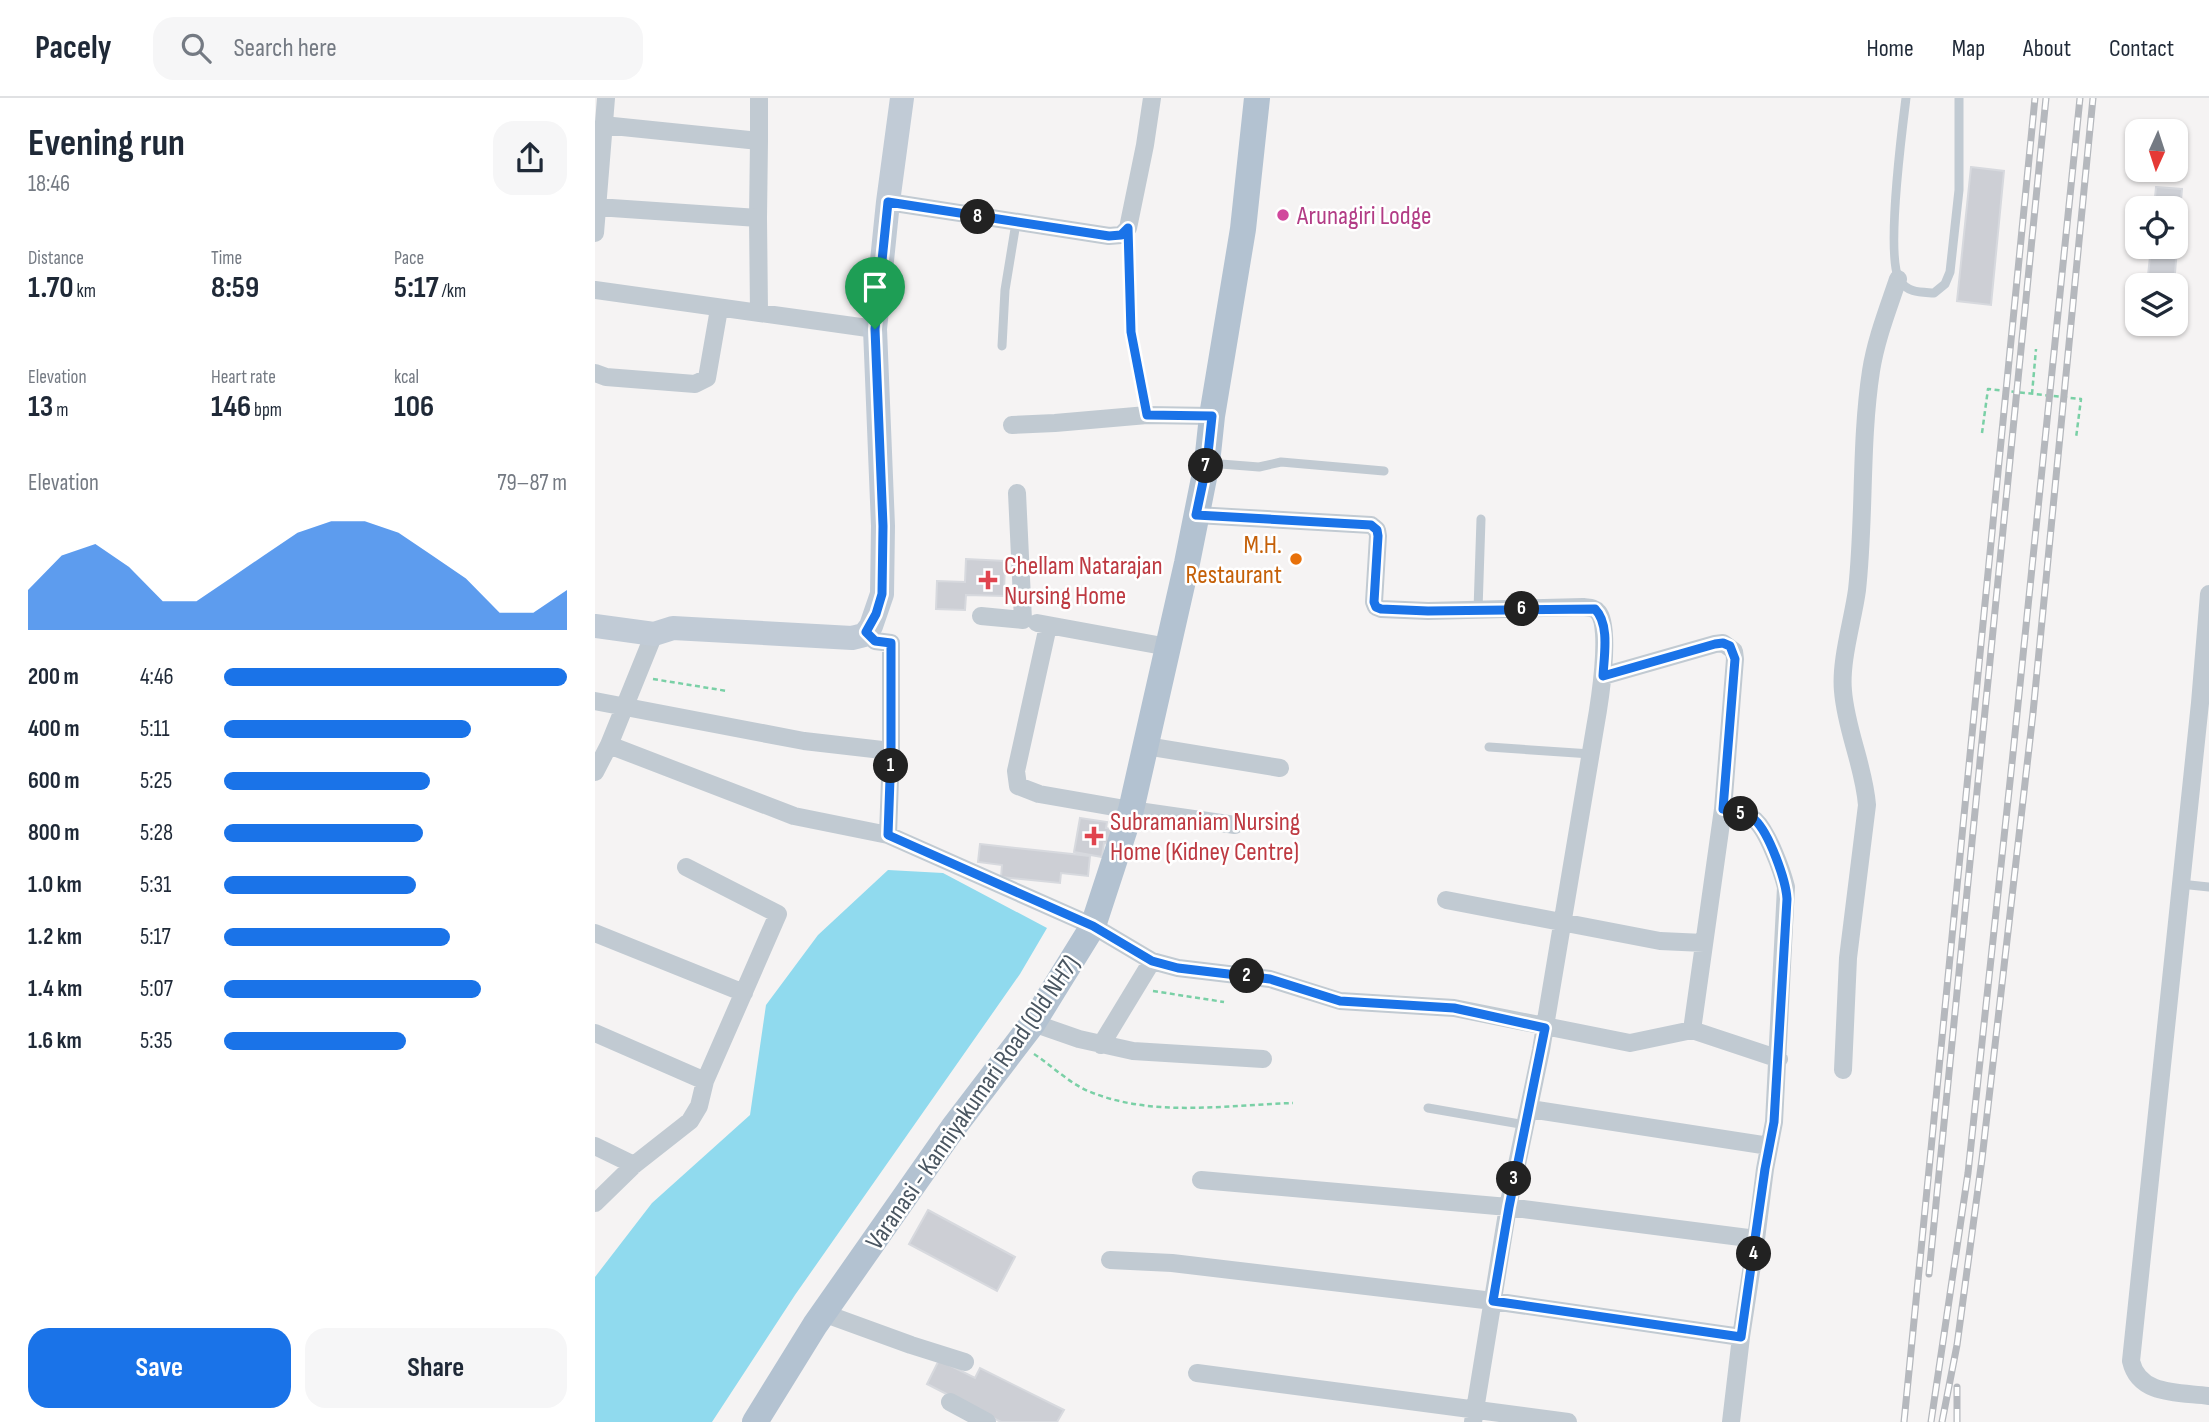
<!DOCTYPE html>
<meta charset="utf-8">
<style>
body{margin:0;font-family:"Sofia Sans Condensed",sans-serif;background:#f6f6f7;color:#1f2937;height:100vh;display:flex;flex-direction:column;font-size:26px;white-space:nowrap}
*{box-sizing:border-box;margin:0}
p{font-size:23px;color:#747a83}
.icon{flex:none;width:38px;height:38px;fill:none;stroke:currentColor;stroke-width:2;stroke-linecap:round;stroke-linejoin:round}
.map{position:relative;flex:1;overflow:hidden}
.side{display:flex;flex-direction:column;background:#fff;width:595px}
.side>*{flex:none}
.needle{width:46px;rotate:183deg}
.buttons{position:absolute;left:1530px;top:21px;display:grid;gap:14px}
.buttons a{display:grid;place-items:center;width:63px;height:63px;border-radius:14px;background:#fff;box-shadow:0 2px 5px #0004;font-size:35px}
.pin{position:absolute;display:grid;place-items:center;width:60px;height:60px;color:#fff;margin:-72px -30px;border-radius:50% 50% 50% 0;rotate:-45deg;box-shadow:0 0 7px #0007}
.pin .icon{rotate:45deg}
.km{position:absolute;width:35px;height:35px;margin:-18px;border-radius:50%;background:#222;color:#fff;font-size:19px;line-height:35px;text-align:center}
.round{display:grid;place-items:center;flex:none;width:74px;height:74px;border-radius:21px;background:#f6f6f7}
.overview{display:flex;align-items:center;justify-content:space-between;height:119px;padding:0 28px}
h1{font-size:38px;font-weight:700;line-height:52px}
.figures{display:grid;grid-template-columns:repeat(3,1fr);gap:10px;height:119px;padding:7px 28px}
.figures div{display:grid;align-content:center}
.figures b{font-size:30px;font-weight:700}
.figures small{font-size:19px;font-weight:400}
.figures p{font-size:19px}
.chart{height:196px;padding:14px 28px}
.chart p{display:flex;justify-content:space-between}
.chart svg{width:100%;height:126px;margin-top:7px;fill:#1a73e8;opacity:.7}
.cta{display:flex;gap:14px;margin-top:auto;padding:14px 28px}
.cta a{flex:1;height:80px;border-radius:21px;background:#1a73e8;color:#fff;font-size:28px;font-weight:700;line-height:80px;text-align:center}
.cta a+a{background:#f6f6f7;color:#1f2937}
ul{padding:0 28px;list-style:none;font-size:23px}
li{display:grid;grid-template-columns:112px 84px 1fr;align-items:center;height:52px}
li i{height:18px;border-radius:9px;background:#1a73e8}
header{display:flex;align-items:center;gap:42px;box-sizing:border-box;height:98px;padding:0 35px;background:#fff;border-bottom:2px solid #e0e1e3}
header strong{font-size:33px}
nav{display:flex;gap:38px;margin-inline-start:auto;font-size:24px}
.search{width:490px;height:63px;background:#f6f6f7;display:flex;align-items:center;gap:18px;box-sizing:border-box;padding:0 24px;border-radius:21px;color:#747a83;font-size:26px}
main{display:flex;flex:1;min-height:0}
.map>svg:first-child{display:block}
</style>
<header>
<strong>Pacely</strong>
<div class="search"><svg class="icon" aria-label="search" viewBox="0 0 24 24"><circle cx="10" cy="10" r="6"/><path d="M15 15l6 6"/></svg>Search here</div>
<nav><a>Home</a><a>Map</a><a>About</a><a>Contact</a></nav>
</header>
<main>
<section class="side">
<div class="overview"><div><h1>Evening run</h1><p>18:46</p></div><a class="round"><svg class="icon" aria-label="share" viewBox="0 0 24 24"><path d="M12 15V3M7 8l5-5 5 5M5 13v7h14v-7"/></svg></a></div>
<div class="figures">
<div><p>Distance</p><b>1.70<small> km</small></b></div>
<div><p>Time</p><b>8:59</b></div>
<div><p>Pace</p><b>5:17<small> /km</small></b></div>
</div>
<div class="figures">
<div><p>Elevation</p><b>13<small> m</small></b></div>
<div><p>Heart rate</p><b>146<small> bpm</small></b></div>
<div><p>kcal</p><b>106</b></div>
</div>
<div class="chart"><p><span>Elevation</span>79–87 m</p>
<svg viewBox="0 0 160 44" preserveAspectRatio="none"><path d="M0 44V30L10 18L20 14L30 22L40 34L50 34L60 26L70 18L80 10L90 6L100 6L110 10L120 18L130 26L140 38L150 38L160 30V44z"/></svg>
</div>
<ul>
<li><b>200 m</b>4:46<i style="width:100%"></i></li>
<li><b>400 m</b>5:11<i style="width:72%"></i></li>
<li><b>600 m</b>5:25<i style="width:60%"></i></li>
<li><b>800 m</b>5:28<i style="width:58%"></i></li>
<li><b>1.0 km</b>5:31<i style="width:56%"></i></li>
<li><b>1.2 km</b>5:17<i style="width:66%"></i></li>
<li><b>1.4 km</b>5:07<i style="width:75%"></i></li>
<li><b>1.6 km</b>5:35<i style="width:53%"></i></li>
</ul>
<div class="cta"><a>Save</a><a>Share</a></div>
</section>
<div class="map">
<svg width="1614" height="1324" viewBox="0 0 1614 1324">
<rect width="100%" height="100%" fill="#f5f3f3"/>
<path fill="#90daee" d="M293,772L348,775L452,830L425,876L200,1197L117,1324H0V1179L57,1105L155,1017L171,907L223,837Z"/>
<path fill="#cdcfd5" stroke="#d7d9de" stroke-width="2" d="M1376,69L1409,73L1396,207L1362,203Z
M1561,89L1587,91L1579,187H1552L1556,149H1580V110H1559Z
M371,461L410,463L409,498L371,497L370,512L341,511L342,483L370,484Z
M485,720L512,724L511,730L521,732L518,747L509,745L507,759L479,754Z
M385,746L495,758L493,778L466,775L465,785L406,779L407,767L383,764Z
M333,1112L420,1159L402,1193L314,1146Z
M344,1262L380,1280L385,1270L469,1312L462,1324H406L332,1286Z"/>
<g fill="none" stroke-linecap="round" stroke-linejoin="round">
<path stroke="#7ad0a6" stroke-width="2.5" stroke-dasharray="5 3.5" stroke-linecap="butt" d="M1437,296L1441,251
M1387,335L1393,291L1486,301L1481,340
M58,581L132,593
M558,893L629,904
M439,956C457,968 473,984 493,993C557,1020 630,1007 698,1005"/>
<path stroke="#c1cad2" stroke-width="9" d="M1311,0C1307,32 1290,161 1305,183C1313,195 1326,194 1339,195L1350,186L1355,174L1364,92V0
M533,131L536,235L552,317
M407,248L410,192L421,125
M613,365L664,369L686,364L789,373
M883,512L886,421
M894,649L996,656
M1585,786L1614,789
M833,1010L931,1027"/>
<path stroke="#c1cad2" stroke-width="18" d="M8,27L164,43V0
M293,104L514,138L526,137L533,130L550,47L557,0
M2,109L163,120L164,43
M163,120L164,214
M0,135L11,0
M0,192L280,231
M0,275L11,279L100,286L112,280L124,211
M417,327L460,325L552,317L617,318
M601,417L776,427L782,432L783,438L779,504L781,509L786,511L833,513L988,509C994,510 999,509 1003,514C1017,529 1004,608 1000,630L946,952L913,1109L878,1324
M1614,496L1605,605L1536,1263C1544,1298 1584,1294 1614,1298
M386,518L428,522L422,395
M442,525L573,549
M453,528L421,673L423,688L444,696L536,712L640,727
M271,534L280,543L296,545V653
M1008,578L1120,546L1128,545L1139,553L1140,561L1128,711L1097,932
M0,603L209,643L296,653L293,737L199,718L14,647
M551,648L685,670
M0,674L14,647L59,536
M1128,711C1138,713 1151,715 1160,722C1173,734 1187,773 1191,789L1179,1024L1170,1071L1161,1141
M293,737L498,828L557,863L583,870L675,881L745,903L859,910L1035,945L1097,932L1184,961
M851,802L1065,843L1109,845
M0,835L149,895
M438,925L484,941L538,953L668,961
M0,935L110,983
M506,947L557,863
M1248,972L1253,860L1272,707C1269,668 1251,632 1248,593C1245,563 1258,522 1262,492C1270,419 1265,345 1276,273C1281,241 1293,211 1303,181
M935,1011L1174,1048
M0,1048L39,1067
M606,1082L913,1109L1161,1141L1146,1239L1136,1324
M0,1105L39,1067L95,1023L104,1008L110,983L183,816L91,769
M515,1162L577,1165L898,1203L1146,1239
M228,1215L316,1247L370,1264
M602,1275L973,1324
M355,1304L392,1324"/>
<path stroke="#c1cbd6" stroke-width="24" d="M0,528L59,536L78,530L257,540L269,537L276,528L287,496L288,428L280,231L293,104L307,0"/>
<path stroke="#b3c2d1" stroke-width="26" d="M160,1324L220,1227L358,1030L438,925L498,828L536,712L592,465L612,365L617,318L648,131L662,0"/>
<g stroke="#b5b8bd" stroke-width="7">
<path id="rail" d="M1334,1176L1451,0
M1309,1324L1440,0
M1336,1324L1373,1075L1417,665L1485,0
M1347,1324L1362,1247L1387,1061L1438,615L1498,0
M1362,1324V1289"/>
</g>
<use href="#rail" stroke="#fff" stroke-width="4.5" stroke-dasharray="13" stroke-linecap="butt"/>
</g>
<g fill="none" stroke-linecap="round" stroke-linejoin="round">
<g stroke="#fff" stroke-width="14">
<path id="route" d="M293,104L514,138L526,137L533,130L536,234L552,317L617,318L612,365L601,417L776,427L782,432L783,438L779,504L781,509L786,511L833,513L1000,511C1015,526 1009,558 1008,578L1120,546L1128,545L1135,548L1140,561L1128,711C1138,713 1151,715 1160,722C1174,735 1191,782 1192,801L1179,1024L1170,1071L1146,1239L898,1203L914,1109L950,930L859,910L745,903L675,881L583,870L557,863L498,828L293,737L296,653V545L280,543L271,534L281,516L287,496L288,428L280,231Z"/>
</g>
<use href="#route" stroke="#1a73e8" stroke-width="9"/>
</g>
<circle fill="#d1479c" stroke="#fff" stroke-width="2.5" cx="688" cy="117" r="7"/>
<circle fill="#e8710a" stroke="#fff" stroke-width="2.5" cx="701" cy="461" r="7"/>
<g fill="#e0444e" stroke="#fff" stroke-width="2.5">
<path d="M389.5 471.5h7v7h7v7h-7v7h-7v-7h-7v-7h7z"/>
<path d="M495.5 727.5h7v7h7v7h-7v7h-7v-7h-7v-7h7z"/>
</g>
<g text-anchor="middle" stroke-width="5" stroke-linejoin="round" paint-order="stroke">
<g font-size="26" fill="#b23c85" stroke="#fff" text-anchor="start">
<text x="702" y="126">Arunagiri Lodge</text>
</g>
<g font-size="26" fill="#c56008" stroke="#fff" text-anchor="end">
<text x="687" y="455">M.H.<tspan x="687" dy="30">Restaurant</tspan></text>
</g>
<g font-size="26" fill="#be3a42" stroke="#fff" text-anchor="start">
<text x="409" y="476">Chellam Natarajan<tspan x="409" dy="30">Nursing Home</tspan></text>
<text x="515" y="732">Subramaniam Nursing<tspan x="515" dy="30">Home (Kidney Centre)</tspan></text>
</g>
<g font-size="26" fill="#4a5661" stroke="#fff">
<text transform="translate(377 1004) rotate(-55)" y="9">Varanasi - Kanniyakumari Road (Old NH7)</text>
</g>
</g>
</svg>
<div class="buttons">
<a><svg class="needle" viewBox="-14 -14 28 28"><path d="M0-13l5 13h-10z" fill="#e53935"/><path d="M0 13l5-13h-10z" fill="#747a83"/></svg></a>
<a><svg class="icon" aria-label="locate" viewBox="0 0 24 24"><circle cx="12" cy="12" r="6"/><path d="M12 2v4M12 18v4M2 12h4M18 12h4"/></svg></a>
<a><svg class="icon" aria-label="layers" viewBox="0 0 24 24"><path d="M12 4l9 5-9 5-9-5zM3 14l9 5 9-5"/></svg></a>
</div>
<div class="pin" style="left:280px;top:231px;background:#1e9e55"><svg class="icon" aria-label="arrive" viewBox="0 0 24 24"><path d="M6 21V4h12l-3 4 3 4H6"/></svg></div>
<b class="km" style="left:296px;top:668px">1</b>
<b class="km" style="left:652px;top:878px">2</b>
<b class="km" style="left:919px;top:1081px">3</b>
<b class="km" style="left:1159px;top:1156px">4</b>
<b class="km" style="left:1146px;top:716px">5</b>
<b class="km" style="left:927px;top:511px">6</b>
<b class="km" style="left:611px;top:368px">7</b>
<b class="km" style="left:383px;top:119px">8</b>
</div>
</main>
